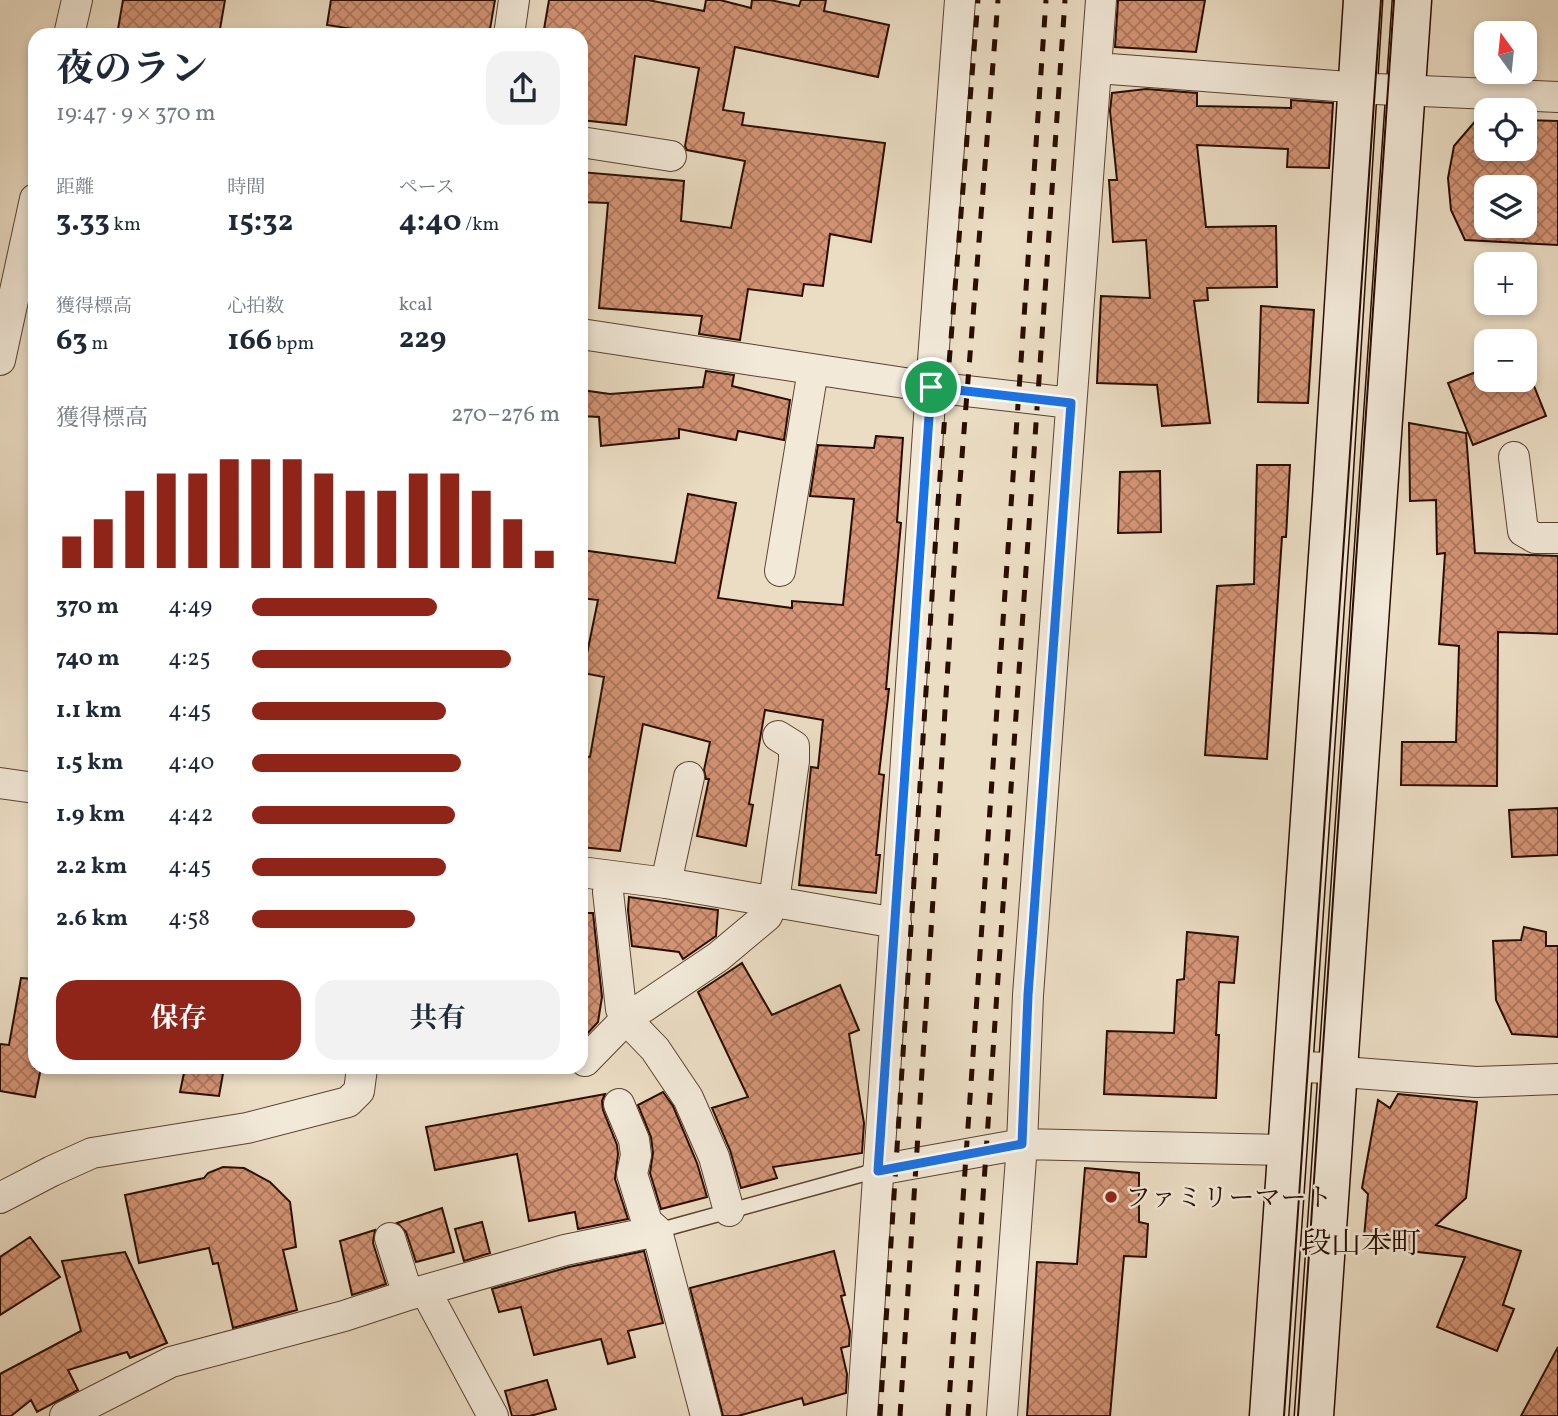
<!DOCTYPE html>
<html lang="ja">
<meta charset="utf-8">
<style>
body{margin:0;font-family:Vollkorn,"Noto Serif JP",serif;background:#f2f2f3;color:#1f2937;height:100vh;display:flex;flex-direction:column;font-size:26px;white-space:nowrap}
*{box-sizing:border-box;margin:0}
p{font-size:23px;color:#747a83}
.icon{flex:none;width:38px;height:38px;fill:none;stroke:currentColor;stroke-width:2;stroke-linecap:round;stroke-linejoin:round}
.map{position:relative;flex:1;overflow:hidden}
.drawer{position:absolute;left:28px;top:28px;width:560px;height:1046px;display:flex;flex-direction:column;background:#fff;border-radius:21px;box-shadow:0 4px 10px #0003}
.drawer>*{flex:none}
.needle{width:46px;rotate:345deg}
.buttons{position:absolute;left:1474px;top:21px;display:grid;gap:14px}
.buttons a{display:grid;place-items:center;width:63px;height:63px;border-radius:14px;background:#fff;box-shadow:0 4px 10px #0003;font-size:35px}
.pin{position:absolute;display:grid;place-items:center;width:60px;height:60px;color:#fff;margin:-30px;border:4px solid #fff;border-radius:50%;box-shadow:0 2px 7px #0007}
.round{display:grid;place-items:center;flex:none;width:74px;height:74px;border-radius:21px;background:#f2f2f3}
.headline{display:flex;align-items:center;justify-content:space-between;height:119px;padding:0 28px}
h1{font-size:38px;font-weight:700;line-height:52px}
.figures{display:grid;grid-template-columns:repeat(3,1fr);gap:10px;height:119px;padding:7px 28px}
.figures div{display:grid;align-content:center}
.figures b{font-size:30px;font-weight:700}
.figures small{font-size:19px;font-weight:400}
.figures p{font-size:19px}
.chart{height:196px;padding:14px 28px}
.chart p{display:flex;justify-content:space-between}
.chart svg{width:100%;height:126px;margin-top:7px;stroke:#8f2418;stroke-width:6}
.action{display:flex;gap:14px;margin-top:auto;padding:14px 28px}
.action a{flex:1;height:80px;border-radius:21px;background:#8f2418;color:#fff;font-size:28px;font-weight:700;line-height:80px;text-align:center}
.action a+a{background:#f2f2f3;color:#1f2937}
ul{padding:0 28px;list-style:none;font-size:23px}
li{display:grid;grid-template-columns:112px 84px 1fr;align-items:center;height:52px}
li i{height:18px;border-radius:9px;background:#8f2418}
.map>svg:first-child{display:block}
</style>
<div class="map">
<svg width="1558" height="1416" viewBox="0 0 1558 1416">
<defs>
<pattern id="building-cross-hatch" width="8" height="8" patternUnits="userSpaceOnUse" patternTransform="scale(1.75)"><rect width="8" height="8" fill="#d49475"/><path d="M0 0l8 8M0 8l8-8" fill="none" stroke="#ac775e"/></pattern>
</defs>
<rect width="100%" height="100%" fill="#ebddc4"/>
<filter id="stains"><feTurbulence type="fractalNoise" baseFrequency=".00286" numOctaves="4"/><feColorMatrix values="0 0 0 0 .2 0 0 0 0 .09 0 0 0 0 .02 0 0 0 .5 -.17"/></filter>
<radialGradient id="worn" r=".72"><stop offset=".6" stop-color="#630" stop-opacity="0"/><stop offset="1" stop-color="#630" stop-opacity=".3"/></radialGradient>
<path fill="url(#building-cross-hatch)" stroke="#290d00" stroke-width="2" fill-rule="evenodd" d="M123,0H225L219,35H117Z
M331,0H495L489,35H391L327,25Z
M549,0H648L704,11L706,0H720L751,8L752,0H770L799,6L801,0H826L824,11L889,25L878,77L735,47L723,110L744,113L742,125L885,143L871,242L830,234L823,286L804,284L802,296L748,289L740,340L699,334L702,316L599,308L608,203L581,202V172L684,181L681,221L731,228L745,161L687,150L685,146L699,68L635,56L626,125L581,120V35H543Z
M1118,0H1205L1196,52L1115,47Z
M1146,89L1197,93V106L1291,108V100L1333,103L1329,168L1287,167L1288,149L1197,145L1206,227L1276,226L1277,287L1207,288L1208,300L1194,301L1210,423L1162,426L1157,385L1097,383L1101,296L1150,298L1146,240L1113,242L1109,180H1117L1110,111L1112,93Z
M1478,118H1486V149H1524V120L1558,121V245L1465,240L1451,210L1448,178L1454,146ZM1486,187H1524V226H1486Z
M1261,306L1314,310L1308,403L1258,402Z
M1524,361L1546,416L1473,445L1448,383L1486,368V380H1524Z
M706,371L734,375L732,386L790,400L784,440L738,431L736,440L679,429V438L601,446L599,417L581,416V390L610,394L703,387Z
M1409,423L1466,433L1475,553L1558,556V634L1498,632L1497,786L1401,785L1402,742H1456L1459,646L1439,644L1445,553L1437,554L1436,500L1410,501Z
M876,436L903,438L897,522L901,523L886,689H889L879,774L884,775L876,855H880L876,893L799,885L811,767L818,768L823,720L765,710L749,804L753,805L746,846L697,836L709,779H706L704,770L710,742L643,724L620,851L581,847V756L590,757L604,677L583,673L598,600L581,598V550L675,563L688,494L736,503L718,598L792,608V601L843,605L854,499L810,496L818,445L874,448Z
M1257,465H1290L1286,537H1282L1267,759L1205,755L1217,586L1254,584Z
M1160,471L1161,532L1118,533L1120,472Z
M1558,808V855L1512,857L1509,810Z
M629,897L718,910L716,936L683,959L679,952L632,946L628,910Z
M581,913H593L602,997L598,1022L586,1035H581Z
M1524,927L1546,932V946H1558V1037L1512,1034L1496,1000L1493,941L1521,940Z
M1187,932L1238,937L1234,983L1219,982L1216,1035H1219L1216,1098L1104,1094L1107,1031L1174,1033L1177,980L1184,979Z
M742,963L772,1015L840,985L859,1030L849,1034L864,1123L862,1153L773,1167L777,1178L741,1188L730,1150L712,1108L748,1097L698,992Z
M21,978L35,979V1068H41L35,1097L0,1091V1044L9,1045Z
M185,1068H224L219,1096L180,1092Z
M663,1092L673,1106L697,1163L707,1197L661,1209L650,1173L653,1153L651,1137L638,1105Z
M605,1094L602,1101L603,1110L617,1145L618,1154L615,1179L628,1219L578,1229L575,1212L529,1221L517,1154L435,1170L426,1127Z
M1398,1094L1477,1102L1466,1198L1436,1225L1521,1251L1503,1305L1514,1309L1497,1351L1437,1327L1465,1257L1399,1250L1400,1241L1364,1237L1368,1194L1362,1188L1378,1100L1390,1108Z
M223,1167L244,1168L270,1182L290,1202L296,1247L283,1250L297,1310L233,1328L218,1263L213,1264L209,1248L139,1263L125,1195L204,1178L208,1173Z
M1085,1168L1139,1173V1222L1148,1224L1146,1257L1124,1256L1110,1416H1027L1037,1262L1077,1264Z
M442,1208L454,1252L416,1262L406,1232L397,1223Z
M482,1222L490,1253L464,1261L455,1229Z
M375,1230L373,1243L386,1284L352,1295L340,1241Z
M30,1237L60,1277L0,1315V1257Z
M644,1251L663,1323L628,1331L635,1357L608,1364L601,1339L534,1355L521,1307L499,1312L492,1289L569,1267Z
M834,1251L845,1295L841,1296L850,1331L849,1346L841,1348L847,1374L846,1393L804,1405L802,1398L738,1416H723L690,1288Z
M125,1252L167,1343L130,1358L127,1352L68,1370L78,1390L37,1412L31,1400L11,1416H0V1374L81,1331L62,1261Z
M1558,1347V1416H1521Z
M547,1380L556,1409L530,1416H512L505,1391Z"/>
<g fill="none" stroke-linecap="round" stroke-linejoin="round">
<g stroke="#5a4131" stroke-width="17">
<path id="lane" d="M657,1231L878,1170"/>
</g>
<g stroke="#5a4131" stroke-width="32">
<path id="street" d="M69,35L77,0
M509,35L514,0
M1097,68L1375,89L1558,97
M581,142L671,156
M581,334L931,387L1071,403
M0,360L35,199
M1514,457L1523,531L1535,538H1558
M780,571L813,370
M0,783L35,788
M581,872L666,883L896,923
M610,876L608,892L621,1009L626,1019L655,1049L688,1098L714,1157L729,1211
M666,883L689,777
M585,1061L626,1019L718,957L767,916L774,901L794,761V746L778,736
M1293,1067L1338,1068L1356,1073L1476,1082L1558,1079
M619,1104L634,1140L636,1155L632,1174L647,1222L657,1231L706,1416
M878,1170L1022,1144L1287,1150
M0,1198L52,1171L92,1153L247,1128L348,1102L359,1091L362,1068
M390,1238L408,1295
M425,1290L493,1416
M65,1416L171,1362L344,1316L408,1295L565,1250L657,1231
M862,1416L931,387L960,0
M1002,1416L1022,1144L1028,995L1101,0"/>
</g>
<g stroke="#290d00" stroke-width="41">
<path id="secondary" d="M1269,1416L1332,499L1363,0
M1314,1416L1412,0"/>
</g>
<use href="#lane" stroke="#f2e9d9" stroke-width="14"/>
<use href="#street" stroke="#f2e9d9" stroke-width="30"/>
<use href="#secondary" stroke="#f2e9d9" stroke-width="38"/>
<path stroke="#290d00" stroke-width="2" d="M1284,1416L1381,0
M1298,1416L1394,0"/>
<path stroke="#290d00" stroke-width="5" stroke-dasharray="12 12" stroke-linecap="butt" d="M880,1416L938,502L978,0
M900,1416L958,507L998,0
M948,1416L1046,0
M968,1416L1065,0"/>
</g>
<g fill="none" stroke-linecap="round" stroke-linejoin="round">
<g stroke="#fff" stroke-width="14">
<path id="route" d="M931,387L1071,403L1028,995L1022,1144L878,1171Z"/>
</g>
<use href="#route" stroke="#1a73e8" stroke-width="9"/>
</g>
<circle fill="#8f2418" stroke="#f2e9d9" stroke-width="2.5" cx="1111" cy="1197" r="7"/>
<g text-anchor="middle" stroke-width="5" stroke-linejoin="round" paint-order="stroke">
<g font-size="26" fill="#290d00" stroke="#f2e9d9" text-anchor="start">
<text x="1125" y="1206">ファミリーマート</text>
</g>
<g font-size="30" fill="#290d00" stroke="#f2e9d9">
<text x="1361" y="1253">段山本町</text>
</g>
</g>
<rect width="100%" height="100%" filter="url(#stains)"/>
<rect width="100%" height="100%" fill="url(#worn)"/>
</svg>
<div class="buttons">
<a><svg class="needle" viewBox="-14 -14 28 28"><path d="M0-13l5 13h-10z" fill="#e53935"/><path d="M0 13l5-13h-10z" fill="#747a83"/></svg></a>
<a><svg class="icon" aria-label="locate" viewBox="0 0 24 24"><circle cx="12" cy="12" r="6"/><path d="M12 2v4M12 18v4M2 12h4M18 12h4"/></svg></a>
<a><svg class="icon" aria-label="layers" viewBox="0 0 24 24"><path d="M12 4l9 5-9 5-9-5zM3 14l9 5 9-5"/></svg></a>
<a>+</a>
<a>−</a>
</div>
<div class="pin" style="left:931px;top:387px;background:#1e9e55"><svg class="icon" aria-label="arrive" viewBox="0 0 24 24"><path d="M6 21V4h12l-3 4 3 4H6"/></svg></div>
<section class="drawer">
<div class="headline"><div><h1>夜のラン</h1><p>19:47 · 9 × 370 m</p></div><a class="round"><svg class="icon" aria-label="share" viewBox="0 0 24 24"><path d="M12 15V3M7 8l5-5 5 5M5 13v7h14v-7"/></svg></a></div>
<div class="figures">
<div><p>距離</p><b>3.33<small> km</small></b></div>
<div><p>時間</p><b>15:32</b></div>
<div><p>ペース</p><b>4:40<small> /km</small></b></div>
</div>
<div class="figures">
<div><p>獲得標高</p><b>63<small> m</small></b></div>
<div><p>心拍数</p><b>166<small> bpm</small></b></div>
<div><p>kcal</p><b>229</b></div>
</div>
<div class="chart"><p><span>獲得標高</span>270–276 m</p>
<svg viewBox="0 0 160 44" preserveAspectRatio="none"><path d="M5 44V33M15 44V27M25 44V17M35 44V11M45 44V11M55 44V6M65 44V6M75 44V6M85 44V11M95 44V17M105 44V17M115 44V11M125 44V11M135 44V17M145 44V27M155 44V38"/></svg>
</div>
<ul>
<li><b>370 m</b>4:49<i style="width:60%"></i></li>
<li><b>740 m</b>4:25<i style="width:84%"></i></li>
<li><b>1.1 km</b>4:45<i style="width:63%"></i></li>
<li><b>1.5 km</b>4:40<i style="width:68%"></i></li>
<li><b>1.9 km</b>4:42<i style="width:66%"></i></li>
<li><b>2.2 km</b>4:45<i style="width:63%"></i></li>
<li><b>2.6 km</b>4:58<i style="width:53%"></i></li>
</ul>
<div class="action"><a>保存</a><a>共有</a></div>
</section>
</div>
